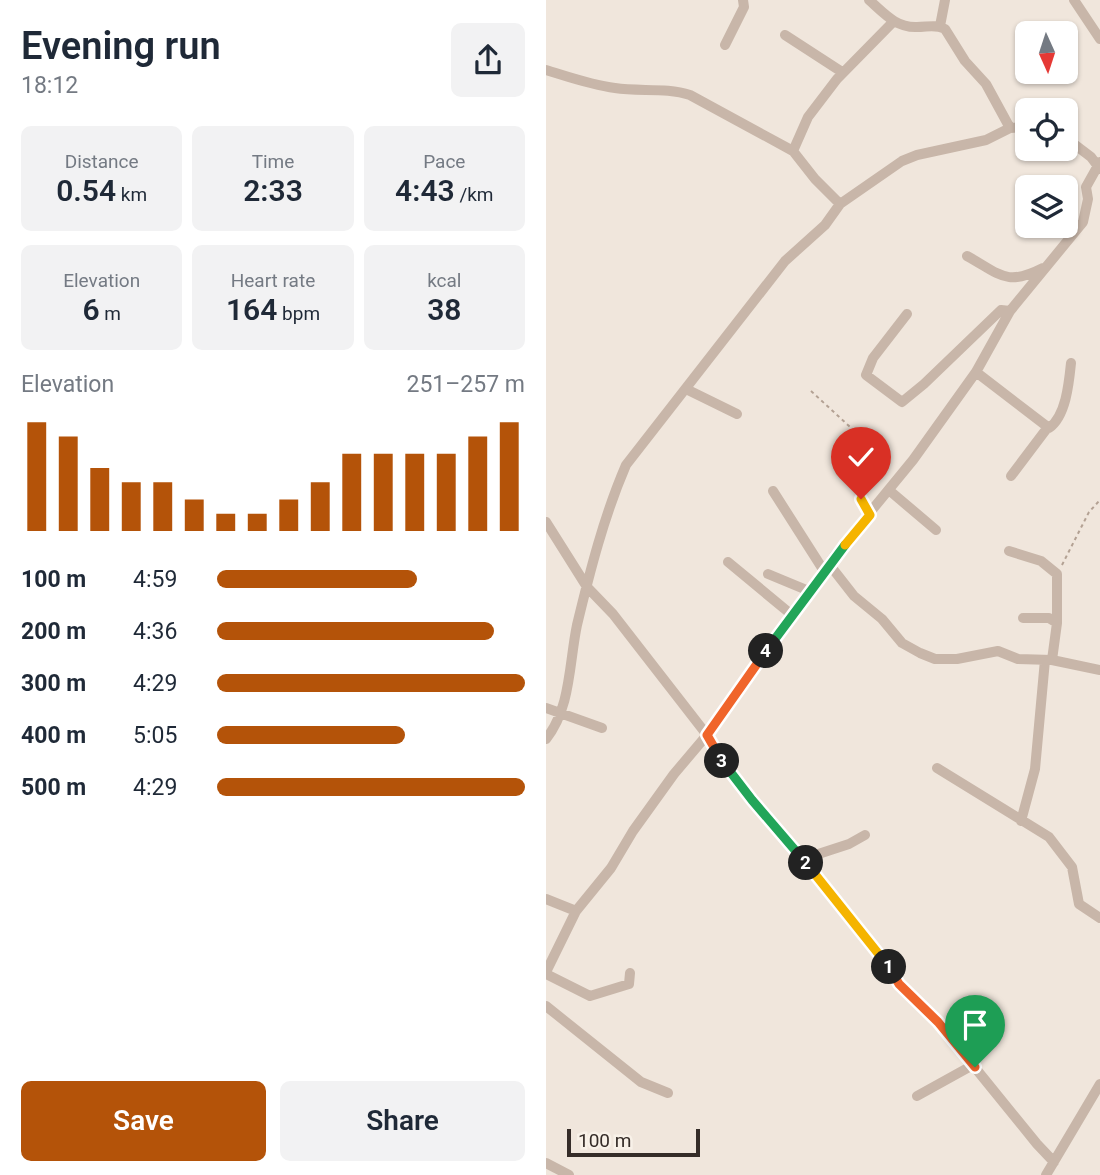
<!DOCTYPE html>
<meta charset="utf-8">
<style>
body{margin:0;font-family:Roboto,sans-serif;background:#f2f2f3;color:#1f2937;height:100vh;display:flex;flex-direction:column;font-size:26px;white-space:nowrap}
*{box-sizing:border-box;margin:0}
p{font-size:23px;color:#747a83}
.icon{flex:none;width:38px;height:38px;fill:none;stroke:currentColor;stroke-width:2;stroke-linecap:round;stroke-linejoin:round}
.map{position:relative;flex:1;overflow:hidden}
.side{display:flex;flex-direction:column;background:#fff;width:546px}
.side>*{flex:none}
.needle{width:46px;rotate:177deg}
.controls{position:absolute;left:469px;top:21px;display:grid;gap:14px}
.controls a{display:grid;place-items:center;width:63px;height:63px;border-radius:10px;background:#fff;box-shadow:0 2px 5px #0004;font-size:35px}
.scale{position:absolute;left:21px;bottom:18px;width:133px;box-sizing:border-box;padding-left:7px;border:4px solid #352c28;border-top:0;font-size:19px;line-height:24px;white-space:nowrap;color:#352c28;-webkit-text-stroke:5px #f8f1e8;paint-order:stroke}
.pin{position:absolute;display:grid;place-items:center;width:60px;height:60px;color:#fff;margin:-72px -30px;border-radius:50% 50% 50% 0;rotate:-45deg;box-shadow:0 0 7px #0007}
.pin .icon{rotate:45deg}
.km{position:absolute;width:35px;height:35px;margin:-18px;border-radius:50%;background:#222;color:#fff;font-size:19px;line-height:35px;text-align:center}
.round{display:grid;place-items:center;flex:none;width:74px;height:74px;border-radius:10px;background:#f2f2f3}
.overview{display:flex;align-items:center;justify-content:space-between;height:119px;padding:0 21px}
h1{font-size:38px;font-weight:600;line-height:52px}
.stats{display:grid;grid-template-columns:repeat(3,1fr);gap:10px;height:119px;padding:7px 21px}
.stats div{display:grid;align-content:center;border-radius:10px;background:#f2f2f3;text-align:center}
.stats b{font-size:30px;font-weight:600}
.stats small{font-size:19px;font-weight:400}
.stats p{font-size:19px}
.chart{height:196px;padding:14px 21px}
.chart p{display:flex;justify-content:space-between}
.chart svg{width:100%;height:126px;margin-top:7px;stroke:#b45309;stroke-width:6}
.cta{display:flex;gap:14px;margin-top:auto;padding:14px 21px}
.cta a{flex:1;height:80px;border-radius:10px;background:#b45309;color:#fff;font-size:28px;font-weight:600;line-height:80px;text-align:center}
.cta a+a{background:#f2f2f3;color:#1f2937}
ul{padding:0 21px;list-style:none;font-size:23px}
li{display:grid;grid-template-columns:112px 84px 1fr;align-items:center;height:52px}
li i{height:18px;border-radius:9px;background:#b45309}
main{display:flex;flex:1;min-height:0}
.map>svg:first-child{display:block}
</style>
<main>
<section class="side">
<div class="overview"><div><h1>Evening run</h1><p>18:12</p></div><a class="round"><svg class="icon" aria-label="share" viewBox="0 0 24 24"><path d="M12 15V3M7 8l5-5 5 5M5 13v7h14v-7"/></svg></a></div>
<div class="stats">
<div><p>Distance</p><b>0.54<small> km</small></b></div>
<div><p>Time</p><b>2:33</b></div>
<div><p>Pace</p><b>4:43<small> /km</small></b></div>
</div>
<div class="stats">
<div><p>Elevation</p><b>6<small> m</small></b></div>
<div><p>Heart rate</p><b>164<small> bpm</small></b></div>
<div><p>kcal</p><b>38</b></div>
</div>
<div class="chart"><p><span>Elevation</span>251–257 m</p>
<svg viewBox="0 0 160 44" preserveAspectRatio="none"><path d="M5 44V6M15 44V11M25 44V22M35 44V27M45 44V27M55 44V33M65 44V38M75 44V38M85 44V33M95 44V27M105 44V17M115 44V17M125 44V17M135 44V17M145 44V11M155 44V6"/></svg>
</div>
<ul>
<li><b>100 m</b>4:59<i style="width:65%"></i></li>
<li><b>200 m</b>4:36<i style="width:90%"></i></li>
<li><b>300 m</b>4:29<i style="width:100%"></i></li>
<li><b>400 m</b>5:05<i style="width:61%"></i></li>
<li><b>500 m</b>4:29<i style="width:100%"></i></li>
</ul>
<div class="cta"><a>Save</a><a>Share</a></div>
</section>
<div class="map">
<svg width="554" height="1175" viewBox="0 0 554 1175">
<rect width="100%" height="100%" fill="#f0e6dc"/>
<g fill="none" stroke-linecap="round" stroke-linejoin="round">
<path stroke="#b3a193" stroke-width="2" stroke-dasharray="3.5 3.5" stroke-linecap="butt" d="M265,391L329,450L330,459L323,468V474L313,494L319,504
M516,565L543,512L554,500"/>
<path stroke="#c8b6a9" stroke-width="10" d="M323,0C338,13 350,28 371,27C382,27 390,24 399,29L419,61L440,84L464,128
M528,0L554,39
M394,26L399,0
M239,35L296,72
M179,45L198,7L197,0
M0,70C23,77 45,85 69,88C93,92 120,87 144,95L247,151L269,179L294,204
M520,138L545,157L554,169
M247,151L262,117L291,79L347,22
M421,256C454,274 460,287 497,268
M361,314L327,358L320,375L356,402L378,384L455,310L464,311
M430,372L503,428C520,416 523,383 525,363
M140,389L191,414
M465,476L502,427
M227,491L278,571
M344,491L390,530
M0,522L41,587L67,614L161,735L206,800L274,878L353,983L392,1022L491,1144L508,1162
M463,551L495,561L511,574V623
M182,562L246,615
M283,564L308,596L336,619L356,643L374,653L389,659H411L452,651L472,659L506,660L554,670
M222,574L263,591
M477,618H503L511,623L506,660
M0,708L56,728
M0,739C25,708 23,663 31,625C44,571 58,516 80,465L239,261L279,225L294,204L356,161L371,155L440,140L464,128L481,127
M391,768L503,837L526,867L533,904L554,918
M475,821L489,769L499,660
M257,859L303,844L319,835
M0,899L30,911
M0,972L30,911L65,868L87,831L128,774L161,735L289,555L367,460L430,372L464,311L537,222L542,199L540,187L554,162
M0,974L44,996L83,984L84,973
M0,1006L95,1082L122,1093
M371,1096L427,1065
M0,1163L23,1175
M500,1175L554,1084"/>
</g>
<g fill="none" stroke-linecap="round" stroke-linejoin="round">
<g stroke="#fff" stroke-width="14">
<path id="split-1" d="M343,967L353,984L392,1022L429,1067"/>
</g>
<g stroke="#fff" stroke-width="14">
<path id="split-2" d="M260,863L343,967"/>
</g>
<g stroke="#fff" stroke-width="14">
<path id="split-3" d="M176,761L206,800L260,863"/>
</g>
<g stroke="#fff" stroke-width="14">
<path id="split-4" d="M176,761L161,735L220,651"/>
</g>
<g stroke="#fff" stroke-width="14">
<path id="split-5" d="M220,651L299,545"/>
</g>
<g stroke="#fff" stroke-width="14">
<path id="split-6" d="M299,545L324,515L315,499"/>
</g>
<use href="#split-1" stroke="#f0652b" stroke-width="9"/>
<use href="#split-2" stroke="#f5b400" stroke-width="9"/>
<use href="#split-3" stroke="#22a559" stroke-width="9"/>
<use href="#split-4" stroke="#f0652b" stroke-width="9"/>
<use href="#split-5" stroke="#22a559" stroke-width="9"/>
<use href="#split-6" stroke="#f5b400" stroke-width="9"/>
</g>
</svg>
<div class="controls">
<a><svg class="needle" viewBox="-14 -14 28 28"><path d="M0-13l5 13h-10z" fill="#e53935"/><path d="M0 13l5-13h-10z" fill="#747a83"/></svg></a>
<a><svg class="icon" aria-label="locate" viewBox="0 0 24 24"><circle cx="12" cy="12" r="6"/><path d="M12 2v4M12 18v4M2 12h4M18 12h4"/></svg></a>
<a><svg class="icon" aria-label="layers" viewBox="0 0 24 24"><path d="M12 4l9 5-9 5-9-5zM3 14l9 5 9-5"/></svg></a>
</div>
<div class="scale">100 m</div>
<div class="pin" style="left:429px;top:1067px;background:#1e9e55"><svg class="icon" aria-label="arrive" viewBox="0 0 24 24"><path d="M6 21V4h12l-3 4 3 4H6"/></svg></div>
<div class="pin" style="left:315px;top:499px;background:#d93025"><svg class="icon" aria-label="check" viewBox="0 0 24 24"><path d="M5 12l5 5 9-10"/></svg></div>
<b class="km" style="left:343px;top:967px">1</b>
<b class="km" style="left:260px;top:863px">2</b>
<b class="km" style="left:176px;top:761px">3</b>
<b class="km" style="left:220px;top:651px">4</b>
</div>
</main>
